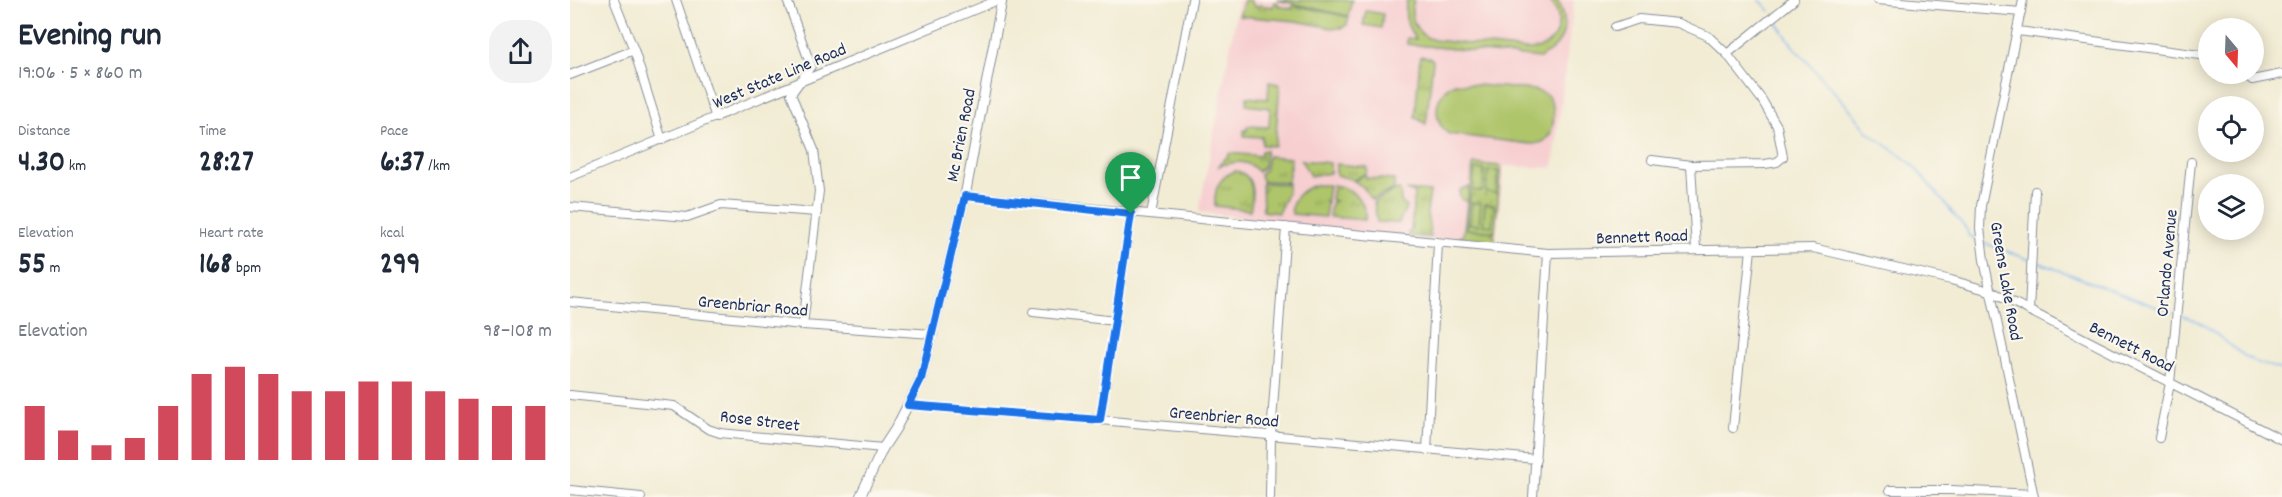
<!DOCTYPE html>
<meta charset="utf-8">
<style>
body{margin:0;font-family:Dekko,sans-serif;background:#f2f2f3;color:#1f2937;height:100vh;display:flex;flex-direction:column;font-size:22px;white-space:nowrap}
*{box-sizing:border-box;margin:0}
p{font-size:20px;color:#747a83}
.icon{flex:none;width:33px;height:33px;fill:none;stroke:currentColor;stroke-width:2;stroke-linecap:round;stroke-linejoin:round}
.map{position:relative;flex:1;overflow:hidden}
.panel{display:flex;flex-direction:column;background:#fff;width:570px}
.panel>*{flex:none}
.needle{width:39px;rotate:161deg}
.tools{position:absolute;left:1628px;top:18px;display:grid;gap:12px}
.tools a{display:grid;place-items:center;width:66px;height:66px;border-radius:50%;background:#fff;box-shadow:0 3px 15px #0003;font-size:30px}
.pin{position:absolute;display:grid;place-items:center;width:51px;height:51px;color:#fff;margin:-62px -26px;border-radius:50% 50% 50% 0;rotate:-45deg;box-shadow:0 0 6px #0007}
.pin .icon{rotate:45deg}
.round{display:grid;place-items:center;flex:none;width:63px;height:63px;border-radius:24px;background:#f2f2f3}
.summary{display:flex;align-items:center;justify-content:space-between;height:102px;padding:0 18px}
h1{font-size:33px;font-weight:700;line-height:45px}
.metrics{display:grid;grid-template-columns:repeat(3,1fr);gap:9px;height:102px;padding:6px 18px}
.metrics div{display:grid;align-content:center}
.metrics b{font-size:30px;font-weight:700}
.metrics small{font-size:16px;font-weight:400}
.metrics p{font-size:16px}
.chart{height:168px;padding:12px 18px}
.chart p{display:flex;justify-content:space-between}
.chart svg{width:100%;height:108px;margin-top:6px;stroke:#d1495b;stroke-width:6}
main{display:flex;flex:1;min-height:0}
.map>svg:first-child{display:block}
</style>
<main>
<section class="panel">
<div class="summary"><div><h1>Evening run</h1><p>19:06 · 5 × 860 m</p></div><a class="round"><svg class="icon" aria-label="share" viewBox="0 0 24 24"><path d="M12 15V3M7 8l5-5 5 5M5 13v7h14v-7"/></svg></a></div>
<div class="metrics">
<div><p>Distance</p><b>4.30<small> km</small></b></div>
<div><p>Time</p><b>28:27</b></div>
<div><p>Pace</p><b>6:37<small> /km</small></b></div>
</div>
<div class="metrics">
<div><p>Elevation</p><b>55<small> m</small></b></div>
<div><p>Heart rate</p><b>168<small> bpm</small></b></div>
<div><p>kcal</p><b>299</b></div>
</div>
<div class="chart"><p><span>Elevation</span>98–108 m</p>
<svg viewBox="0 0 160 44" preserveAspectRatio="none"><path d="M5 44V22M15 44V32M25 44V38M35 44V35M45 44V22M55 44V9M65 44V6M75 44V9M85 44V16M95 44V16M105 44V12M115 44V12M125 44V16M135 44V19M145 44V22M155 44V22"/></svg>
</div>
</section>
<div class="map">
<svg width="1712" height="497" viewBox="0 0 1712 497">
<defs>
<pattern id="grass-tufts" width="24" height="20" patternUnits="userSpaceOnUse" patternTransform="scale(1.5)"><rect width="24" height="20" fill="#afc56a"/><path d="M3 7l-1-3M5 7V3M7 7l1-3M15 17l-1-3M17 17v-4M19 17l1-3" fill="none" stroke="#8ea05a"/></pattern>
<pattern id="park-dots" width="8" height="8" patternUnits="userSpaceOnUse" patternTransform="scale(1.5)"><rect width="8" height="8" fill="#afc56a"/><path d="M2 2h.1M6 6h.1" fill="none" stroke="#8ea05a" stroke-width="1.8" stroke-linecap="round"/></pattern>
</defs>
<rect width="100%" height="100%" fill="#fbf7ec"/>
<filter id="ink" filterUnits="userSpaceOnUse"><feTurbulence type="fractalNoise" baseFrequency=".0167" numOctaves="2"/><feDisplacementMap in="SourceGraphic" scale="12" xChannelSelector="R" yChannelSelector="G"/><feConvolveMatrix kernelMatrix="1 2 1 2 8 2 1 2 1" color-interpolation-filters="sRGB"/></filter>
<filter id="wash" filterUnits="userSpaceOnUse"><feTurbulence type="fractalNoise" baseFrequency=".008" numOctaves="4" result="noise"/><feDisplacementMap in="SourceGraphic" scale="24" xChannelSelector="R" yChannelSelector="G"/><feGaussianBlur stdDeviation="1.35" result="paint"/><feColorMatrix in="noise" values="0 0 0 0 0 0 0 0 0 0 0 0 0 0 0 0 0 1.4 0 .05"/><feComposite in="paint" operator="in"/></filter>
<g filter="url(#wash)">
<rect width="100%" height="100%" fill="#f2ecd4"/>
<path fill="#f7cfd1" d="M669,0H1004L983,168L934,166L925,245L839,238L629,212Z"/>
<path fill="url(#grass-tufts)" stroke="#657a64" stroke-width="1.5" d="M674,0H680L685,7L690,5L703,7L704,2L708,3V6L722,9L723,5L779,17L777,25L771,28H762L726,21L669,16Z
M796,11L813,14L811,28L793,25Z
M852,56L862,59L863,61L856,124L845,117L850,57Z
M699,82L710,84L705,146L692,145V137L674,136V130L677,131V126L699,127L700,108L676,105L677,97L698,99Z
M696,150L694,166L688,172C678,159 664,161 649,166L660,153L690,156L691,151Z
M698,156L721,158L718,182L692,181L690,175L696,167Z
M731,160L760,163V173L740,176Z
M766,164L797,167L796,173L784,180L766,175Z
M666,171C684,174 684,195 680,210L645,206C644,190 649,176 666,171Z
M795,174L796,178L824,180V189L802,200L793,187L784,181Z
M692,183L718,184V192L708,213L693,211Z
M746,185H759L757,200L753,201L757,202L755,217L722,214C719,199 733,188 746,185Z
M763,185C781,187 797,201 795,220L759,217L761,203L765,201L761,200Z
M899,187L896,229L924,232V244L888,241L889,237L893,236L897,202L891,199L889,193L891,189Z
M830,190L831,201L836,207L829,223L807,222L804,202L823,191Z
M836,190L860,192L857,213L861,237L839,236L838,232H841L844,193Z"/>
<path fill="url(#park-dots)" stroke="#657a64" stroke-width="1.5" d="M903,164L931,166L925,232L897,229Z"/>
<path fill="#afc56a" stroke="#657a64" stroke-width="1.5" d="M707,0H782L778,16Z
M837,0H844C838,18 846,35 864,40L956,50C985,51 999,21 979,0H987C998,16 997,37 982,50C978,53 973,55 970,58L837,44V38L846,39C836,27 833,15 837,0Z
M885,83L965,90C969,92 975,93 978,96C987,106 985,134 974,141C970,144 965,144 960,144L879,134C860,121 865,91 885,83Z
M905,169L914,170L913,191H903Z
M918,171H928L926,193L916,192Z
M902,203H911L909,225L900,224Z
M915,204L924,205L922,226L913,225Z"/>
<g fill="none" stroke-linecap="round" stroke-linejoin="round">
<path stroke="#83b6f0" stroke-width="1.5" d="M1190,0L1200,11
M1206,21L1223,46L1280,109L1298,132L1342,164L1397,230L1398,235L1410,241
M1414,243L1458,259
M1465,261L1602,313
M1612,316C1640,322 1655,346 1680,359C1689,365 1702,366 1712,370"/>
</g>
</g>
<g filter="url(#ink)">
<g fill="none" stroke-linecap="round" stroke-linejoin="round">
<g stroke="#868e99" stroke-width="10">
<path id="minor" d="M44,0L64,50L92,140
M106,0L146,118
M217,0L241,66L221,94L244,150L249,191L233,325
M1307,0L1451,12
M1453,0L1411,206L1410,228L1414,260L1464,497
M1045,27L1069,19L1108,23L1138,36L1157,54L1192,100L1207,126L1213,157L1207,162L1195,164L1121,165L1082,160
M1448,31L1638,56
M1157,54L1224,0
M1675,74L1682,80L1712,74
M0,75L64,50
M1121,165L1126,249
M0,177L428,0
M395,196L978,253L1243,248L1381,280L1423,292L1712,440
M0,207L117,217L151,205L247,212
M581,214L622,0
M0,302L233,325L363,334
M1459,311L1465,191
M463,312L546,321
M0,395L104,406L138,429L150,433L313,448
M338,405L530,420L966,459
M530,420L561,214
M1163,428L1181,249
M1589,438L1600,383L1621,162
M857,450L868,244
M0,490L71,497
M1320,490H1382L1462,494
M700,497L701,436L716,227
M963,497L978,253"/>
</g>
<g stroke="#868e99" stroke-width="11">
<path id="major" d="M290,497L313,448L326,428L351,379L395,196L432,0"/>
</g>
<use href="#minor" stroke="#fff" stroke-width="8"/>
<use href="#major" stroke="#fff" stroke-width="9"/>
</g>
</g>
<g fill="none" stroke-linecap="round" stroke-linejoin="round" filter="url(#ink)">
<g stroke="#fff" stroke-width="12">
<path id="route" d="M395,196L561,214L530,420L338,405L351,379Z"/>
</g>
<use href="#route" stroke="#1a73e8" stroke-width="8"/>
</g>
<g text-anchor="middle" stroke-width="4.5" stroke-linejoin="round" paint-order="stroke">
<g font-size="18" fill="#1b2f5e" stroke="#fbf7ec">
<text transform="translate(209 75) rotate(-23)" y="6">West State Line Road</text>
<text transform="translate(390 135) rotate(-79)" y="6">Mc Brien Road</text>
<text transform="translate(1072 236) rotate(-2)" y="6">Bennett Road</text>
<text transform="translate(1596 263) rotate(-85)" y="6">Orlando Avenue</text>
<text transform="translate(1437 281) rotate(80)" y="6">Greens Lake Road</text>
<text transform="translate(183 305) rotate(5)" y="6">Greenbriar Road</text>
<text transform="translate(1562 346) rotate(27)" y="6">Bennett Road</text>
<text transform="translate(654 416) rotate(5)" y="6">Greenbrier Road</text>
<text transform="translate(190 420) rotate(7)" y="6">Rose Street</text>
</g>
</g>
</svg>
<div class="tools">
<a><svg class="needle" viewBox="-14 -14 28 28"><path d="M0-13l5 13h-10z" fill="#e53935"/><path d="M0 13l5-13h-10z" fill="#747a83"/></svg></a>
<a><svg class="icon" aria-label="locate" viewBox="0 0 24 24"><circle cx="12" cy="12" r="6"/><path d="M12 2v4M12 18v4M2 12h4M18 12h4"/></svg></a>
<a><svg class="icon" aria-label="layers" viewBox="0 0 24 24"><path d="M12 4l9 5-9 5-9-5zM3 14l9 5 9-5"/></svg></a>
</div>
<div class="pin" style="left:561px;top:214px;background:#1e9e55"><svg class="icon" aria-label="arrive" viewBox="0 0 24 24"><path d="M6 21V4h12l-3 4 3 4H6"/></svg></div>
</div>
</main>
